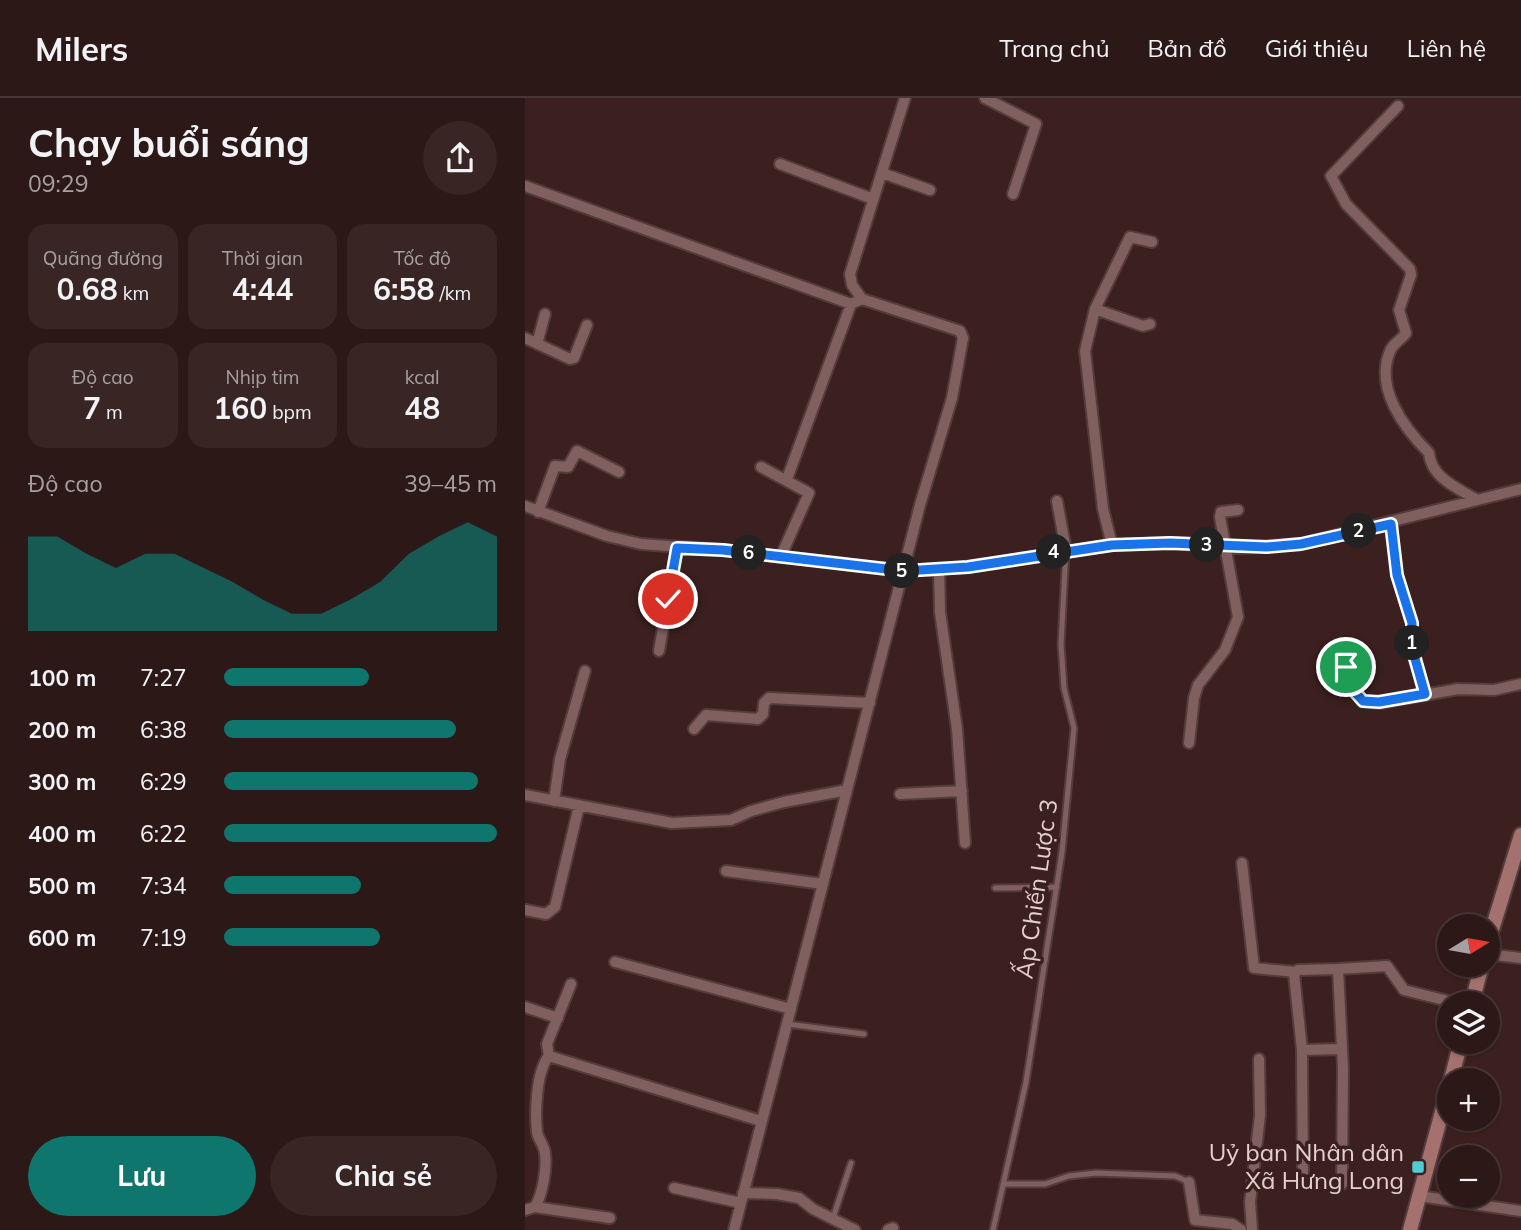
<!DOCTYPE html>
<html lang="vi">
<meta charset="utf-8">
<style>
body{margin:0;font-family:Mulish,sans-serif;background:#382524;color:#f1f3f6;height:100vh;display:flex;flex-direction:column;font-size:26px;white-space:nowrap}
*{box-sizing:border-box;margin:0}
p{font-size:23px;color:#a6a0a1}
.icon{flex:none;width:38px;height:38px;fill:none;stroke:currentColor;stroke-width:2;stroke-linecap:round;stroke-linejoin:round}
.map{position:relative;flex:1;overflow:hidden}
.sheet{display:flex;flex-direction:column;background:#2c1817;width:525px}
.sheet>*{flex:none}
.needle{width:46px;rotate:79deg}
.fabs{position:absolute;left:912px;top:816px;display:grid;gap:14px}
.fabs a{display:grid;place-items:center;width:63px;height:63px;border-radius:50%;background:#2c1817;box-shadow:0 2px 5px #0004,0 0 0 2px #483736;font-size:35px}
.pin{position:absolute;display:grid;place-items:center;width:60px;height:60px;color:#fff;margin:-30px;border:4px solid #fff;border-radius:50%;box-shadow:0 2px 7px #0007}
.km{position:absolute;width:35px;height:35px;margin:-18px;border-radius:50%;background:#222;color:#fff;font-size:19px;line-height:35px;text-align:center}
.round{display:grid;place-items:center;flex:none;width:74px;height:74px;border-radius:37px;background:#382524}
.overview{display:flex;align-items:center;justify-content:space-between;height:119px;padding:0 28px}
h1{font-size:38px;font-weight:700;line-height:52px}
.figures{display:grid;grid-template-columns:repeat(3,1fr);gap:10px;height:119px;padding:7px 28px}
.figures div{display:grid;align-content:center;border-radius:18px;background:#382524;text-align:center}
.figures b{font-size:30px;font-weight:700}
.figures small{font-size:19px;font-weight:400}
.figures p{font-size:19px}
.chart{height:196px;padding:14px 28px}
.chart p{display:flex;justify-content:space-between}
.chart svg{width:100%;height:126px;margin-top:7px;fill:#0f766e;opacity:.7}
.primary-button{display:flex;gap:14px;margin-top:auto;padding:14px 28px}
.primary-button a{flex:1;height:80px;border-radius:42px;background:#0f766e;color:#fff;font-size:28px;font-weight:700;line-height:80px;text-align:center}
.primary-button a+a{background:#382524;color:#f1f3f6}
ul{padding:0 28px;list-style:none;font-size:23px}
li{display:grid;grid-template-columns:112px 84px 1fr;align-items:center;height:52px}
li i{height:18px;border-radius:9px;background:#0f766e}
header{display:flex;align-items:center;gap:42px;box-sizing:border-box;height:98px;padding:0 35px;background:#2c1817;border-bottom:2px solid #483736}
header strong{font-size:33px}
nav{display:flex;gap:38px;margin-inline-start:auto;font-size:24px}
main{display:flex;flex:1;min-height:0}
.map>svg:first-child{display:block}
</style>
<header>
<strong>Milers</strong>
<nav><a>Trang chủ</a><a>Bản đồ</a><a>Giới thiệu</a><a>Liên hệ</a></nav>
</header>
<main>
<section class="sheet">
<div class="overview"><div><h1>Chạy buổi sáng</h1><p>09:29</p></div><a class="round"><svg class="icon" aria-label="share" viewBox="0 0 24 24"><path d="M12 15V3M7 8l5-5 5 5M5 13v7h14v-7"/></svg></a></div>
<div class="figures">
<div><p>Quãng đường</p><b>0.68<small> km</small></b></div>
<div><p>Thời gian</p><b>4:44</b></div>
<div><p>Tốc độ</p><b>6:58<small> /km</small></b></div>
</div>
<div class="figures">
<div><p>Độ cao</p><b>7<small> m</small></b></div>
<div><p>Nhịp tim</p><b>160<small> bpm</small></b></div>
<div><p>kcal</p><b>48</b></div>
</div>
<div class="chart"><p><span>Độ cao</span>39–45 m</p>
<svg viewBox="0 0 160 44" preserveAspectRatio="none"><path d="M0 44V11L10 11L20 17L30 22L40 17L50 17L60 22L70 27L80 33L90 38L100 38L110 33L120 27L130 17L140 11L150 6L160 11V44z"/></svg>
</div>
<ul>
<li><b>100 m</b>7:27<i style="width:53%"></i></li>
<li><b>200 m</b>6:38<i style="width:85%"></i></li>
<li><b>300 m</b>6:29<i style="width:93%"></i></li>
<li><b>400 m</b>6:22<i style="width:100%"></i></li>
<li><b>500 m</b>7:34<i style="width:50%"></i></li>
<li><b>600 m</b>7:19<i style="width:57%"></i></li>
</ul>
<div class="primary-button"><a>Lưu</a><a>Chia sẻ</a></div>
</section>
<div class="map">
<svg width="996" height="1132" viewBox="0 0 996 1132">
<rect width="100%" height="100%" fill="#3b201f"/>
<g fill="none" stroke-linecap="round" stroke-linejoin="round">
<g stroke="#533c3c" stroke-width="9">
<path id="lane" d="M470,790L532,789
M262,926L339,936
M478,1086H520L544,1078L571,1075L650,1078L664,1084
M308,1120L326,1065
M468,1132L501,984L537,754L549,630L539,590L536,546L541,452"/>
</g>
<g stroke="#533c3c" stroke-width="14">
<path id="street" d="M460,0L511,26L488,96
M873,8L806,78L821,106L885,171L886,177L874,212L881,235C877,241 869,245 866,251C848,289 879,330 904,355C906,380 933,390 952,402
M255,66L348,101
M357,75L405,92
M0,88L326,206L337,201L435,233L438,240L427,300L395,407L322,692L259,704L226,713L206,722L147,725L0,697
M337,201L327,187L325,176L380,0
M570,211L618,228L625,226
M0,240L45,261L49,260L62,227
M12,246L20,216
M236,369L284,395L256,458
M262,381L326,206
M532,403L541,452
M0,408L82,438L116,446L198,452L379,473L443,469L587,447L645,445L715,450L776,446L996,391
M13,414L30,368L43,369L52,353L94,374
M866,426L872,477L887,525V550L900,596
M587,447L578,411L560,253L570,211L605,139L627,144
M414,471L415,514L432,631L440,745
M134,553L152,450
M821,569L830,594L838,603L854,605L933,591L969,592L996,586
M169,631L181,617L233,621L238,616L239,605L244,600L345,605
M664,645L669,600L673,587L700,552L713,519L695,419L696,414L713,412
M375,696L437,693
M29,703L35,661L60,573
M717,765L729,870L771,874
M201,773L298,786
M0,812L21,816L30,809L54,708
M962,856L996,860
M90,864L266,911
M0,909L33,920
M777,952L817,951
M24,958L22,946L46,886
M778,1083L777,952L769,876L773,872L813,871
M664,1084L670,1122L707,1126L716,1132
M817,1086L818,970L813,871L862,868L879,892L931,905
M149,1090L216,1105
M218,1095L252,1096L274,1100L288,1111L330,1132
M894,1098L996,1113
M10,1109L85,1120
M0,1112L10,1109C18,1095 22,1070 20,1055C19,1047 13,1041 12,1034C10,1014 11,973 24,958L236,1023
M209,1132L322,692
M363,1132L368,1130
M727,1132L725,1104L735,1017L734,961"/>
</g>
<g stroke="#533c3c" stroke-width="18">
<path id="secondary" d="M962,848L996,737
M947,905L957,866
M926,982L936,943
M885,1132L924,988"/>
</g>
<use href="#lane" stroke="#80605e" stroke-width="5"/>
<use href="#street" stroke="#80605e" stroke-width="10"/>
<use href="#secondary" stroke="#a4716f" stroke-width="14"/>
</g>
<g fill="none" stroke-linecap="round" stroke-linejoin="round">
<g stroke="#fff" stroke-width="14">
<path id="route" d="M143,501L152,450L198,452L379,473L443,469L587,447L645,445L742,449L776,446L866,426L872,477L887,525V550L900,596L854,604L838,603L830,594L821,569"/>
</g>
<use href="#route" stroke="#1a73e8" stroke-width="9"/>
</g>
<rect fill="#51ccd4" stroke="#3b201f" stroke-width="2.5" x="886" y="1062" width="14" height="14" rx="3.5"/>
<g text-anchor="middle" stroke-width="7" stroke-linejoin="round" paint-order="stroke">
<g font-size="24" fill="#e2cfce" stroke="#3b201f">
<text transform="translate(512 791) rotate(-82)" y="8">Ấp Chiến Lược 3</text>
</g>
<g font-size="24" fill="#e2cfce" stroke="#3b201f" text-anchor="end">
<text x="879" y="1063">Uỷ ban Nhân dân<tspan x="879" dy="28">Xã Hưng Long</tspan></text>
</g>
</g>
</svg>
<div class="fabs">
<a><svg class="needle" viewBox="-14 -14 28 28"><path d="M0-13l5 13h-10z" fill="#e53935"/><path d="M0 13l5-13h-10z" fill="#a6a0a1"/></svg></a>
<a><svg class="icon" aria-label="layers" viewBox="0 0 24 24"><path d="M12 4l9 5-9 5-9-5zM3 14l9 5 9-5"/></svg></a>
<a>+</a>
<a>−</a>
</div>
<div class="pin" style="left:821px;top:569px;background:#1e9e55"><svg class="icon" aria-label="arrive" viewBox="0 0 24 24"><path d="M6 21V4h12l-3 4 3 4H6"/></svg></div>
<div class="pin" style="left:143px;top:501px;background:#d93025"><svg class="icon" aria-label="check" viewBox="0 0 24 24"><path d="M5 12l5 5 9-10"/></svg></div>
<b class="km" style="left:887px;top:545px">1</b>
<b class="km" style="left:834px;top:433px">2</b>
<b class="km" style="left:682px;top:447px">3</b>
<b class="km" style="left:529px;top:454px">4</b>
<b class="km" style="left:377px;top:473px">5</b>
<b class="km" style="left:224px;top:455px">6</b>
</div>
</main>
